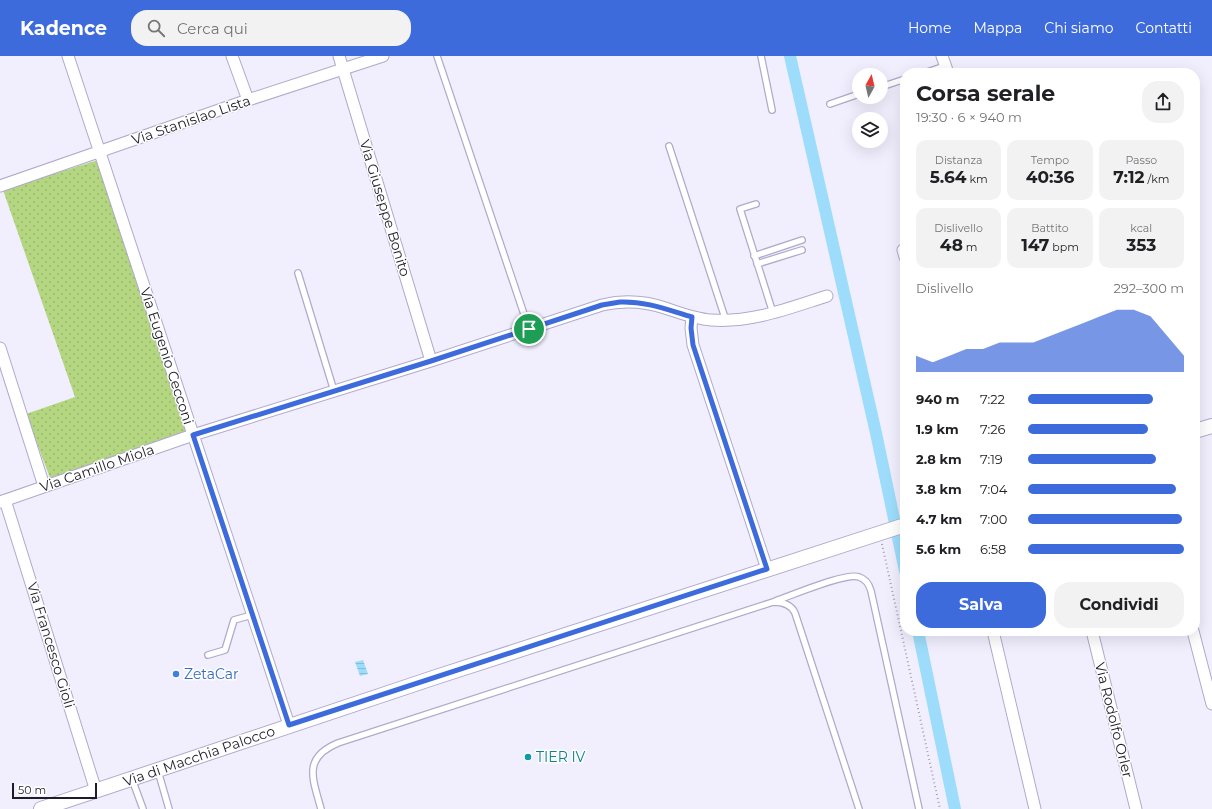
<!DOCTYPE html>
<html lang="it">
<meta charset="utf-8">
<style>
body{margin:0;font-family:Montserrat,sans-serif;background:#f2f2f2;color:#202124;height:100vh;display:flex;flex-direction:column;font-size:15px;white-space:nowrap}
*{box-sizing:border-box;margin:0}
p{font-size:13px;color:#757577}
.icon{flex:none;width:22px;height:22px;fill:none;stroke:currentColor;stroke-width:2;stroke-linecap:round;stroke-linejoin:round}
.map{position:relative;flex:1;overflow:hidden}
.sheet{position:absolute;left:900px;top:12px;width:300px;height:568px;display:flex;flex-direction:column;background:#fff;border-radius:16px;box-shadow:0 4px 16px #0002}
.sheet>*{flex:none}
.needle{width:26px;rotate:8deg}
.fabs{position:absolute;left:852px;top:12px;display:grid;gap:8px}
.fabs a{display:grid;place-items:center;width:36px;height:36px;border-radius:50%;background:#fff;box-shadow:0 4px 16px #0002;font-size:20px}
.scale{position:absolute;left:12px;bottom:10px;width:85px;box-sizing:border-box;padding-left:4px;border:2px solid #1e1c29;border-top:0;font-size:11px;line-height:14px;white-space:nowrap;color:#1e1c29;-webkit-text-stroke:3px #fefefe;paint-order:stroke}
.pin{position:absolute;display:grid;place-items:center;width:34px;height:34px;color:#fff;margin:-17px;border:2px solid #fff;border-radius:50%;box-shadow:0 1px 4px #0007}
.round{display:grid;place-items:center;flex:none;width:42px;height:42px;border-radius:16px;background:#f2f2f2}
.overview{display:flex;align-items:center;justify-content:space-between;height:68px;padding:0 16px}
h1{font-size:22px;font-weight:700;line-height:30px}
.stats{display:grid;grid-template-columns:repeat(3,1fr);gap:6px;height:68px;padding:4px 16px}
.stats div{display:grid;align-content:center;border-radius:10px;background:#f2f2f2;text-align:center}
.stats b{font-size:17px;font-weight:700}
.stats small{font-size:11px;font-weight:400}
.stats p{font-size:11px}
.chart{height:112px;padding:8px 16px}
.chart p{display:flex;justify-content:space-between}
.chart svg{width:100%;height:72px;margin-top:4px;fill:#3e6bdc;opacity:.7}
.primary-button{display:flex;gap:8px;margin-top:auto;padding:8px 16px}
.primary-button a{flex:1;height:46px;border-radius:16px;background:#3e6bdc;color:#fff;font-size:16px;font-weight:700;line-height:46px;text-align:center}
.primary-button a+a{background:#f2f2f2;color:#202124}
ul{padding:0 16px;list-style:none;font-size:13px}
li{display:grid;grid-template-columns:64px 48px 1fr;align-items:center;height:30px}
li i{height:10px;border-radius:5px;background:#3e6bdc}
header{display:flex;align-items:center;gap:24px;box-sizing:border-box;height:56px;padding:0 20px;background:#3e6bdc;color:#fff}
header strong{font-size:19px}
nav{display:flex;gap:22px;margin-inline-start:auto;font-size:14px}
.search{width:280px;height:36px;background:#f2f2f2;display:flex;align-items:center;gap:10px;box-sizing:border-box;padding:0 14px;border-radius:16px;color:#757577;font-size:15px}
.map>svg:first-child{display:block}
</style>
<header>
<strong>Kadence</strong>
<div class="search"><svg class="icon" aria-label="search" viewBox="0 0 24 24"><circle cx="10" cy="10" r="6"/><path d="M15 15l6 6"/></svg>Cerca qui</div>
<nav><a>Home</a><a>Mappa</a><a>Chi siamo</a><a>Contatti</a></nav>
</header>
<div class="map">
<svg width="1212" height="753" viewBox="0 0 1212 753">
<defs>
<pattern id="grass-dots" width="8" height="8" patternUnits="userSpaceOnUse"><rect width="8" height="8" fill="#b4d681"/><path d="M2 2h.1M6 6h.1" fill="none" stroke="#9ab76f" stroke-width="1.8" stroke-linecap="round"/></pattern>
<pattern id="water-rules" width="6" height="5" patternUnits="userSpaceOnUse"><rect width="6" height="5" fill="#9dddfb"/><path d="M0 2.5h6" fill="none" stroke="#87bdd7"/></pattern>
</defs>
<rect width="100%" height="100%" fill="#f1effe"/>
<path fill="url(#grass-dots)" d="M98,104L187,377L50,422L26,358L75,341L3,134Z"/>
<path fill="url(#water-rules)" d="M363,604L368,618L360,620L355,606Z"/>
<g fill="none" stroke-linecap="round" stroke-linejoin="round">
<path stroke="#9dddfb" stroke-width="12" d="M790,0L876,377L905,515
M918,575L955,753"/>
<g stroke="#afaacc" stroke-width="8">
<path id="service" d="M437,0L529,273
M761,0L772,54
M924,17L945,10
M881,31L905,23
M830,48L859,38
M669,90L726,265
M756,148L740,153L773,257
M754,200L802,184
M757,208L802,194
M298,217L334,335
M775,545C791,540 846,516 859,521C866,523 869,528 871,535L919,753
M208,599L225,594L234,564L252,559
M158,715L169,753
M132,723L143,753
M321,753C313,723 302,702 338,687L773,546C782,546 791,548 795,557L859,753"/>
</g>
<g stroke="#afaacc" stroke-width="13">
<path id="minor" d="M68,0L289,669
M232,0L248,44
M339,0L431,305
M942,0L948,17
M0,130L248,44L383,0
M903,194L905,201
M692,261L691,272L693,289L767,513
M0,292L44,430
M5,444L96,735
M0,446L193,379L431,305L602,249C623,244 644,245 665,252C680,257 695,263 711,264C752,267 789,252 827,240
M993,575L1035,753
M1092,575L1136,753
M1193,575L1212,648"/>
</g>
<g stroke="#afaacc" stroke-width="16">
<path id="tertiary" d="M1195,375L1212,370
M41,753L436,621L905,469"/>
</g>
<path stroke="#a2a0ae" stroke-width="2" stroke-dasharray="1 3" stroke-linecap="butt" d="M882,488L940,753"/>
<use href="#service" stroke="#fff" stroke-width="5.5"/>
<use href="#minor" stroke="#fff" stroke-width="11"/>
<use href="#tertiary" stroke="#fff" stroke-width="14"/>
</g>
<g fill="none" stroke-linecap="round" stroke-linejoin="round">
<g stroke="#fff" stroke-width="8">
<path id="route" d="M620,246C646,245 668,254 692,261L691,272L693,289L767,513L289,669L193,379L431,305L602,249Z"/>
</g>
<use href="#route" stroke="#3e6bdc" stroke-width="5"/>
</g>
<circle fill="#3f7fe0" stroke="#fefefe" stroke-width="1.5" cx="176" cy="618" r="4"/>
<circle fill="#0f9aa8" stroke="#fefefe" stroke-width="1.5" cx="528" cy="701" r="4"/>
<g text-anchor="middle" stroke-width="3" stroke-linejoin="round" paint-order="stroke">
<g font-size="14" fill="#1e1c29" stroke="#fefefe">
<text transform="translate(191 64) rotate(-19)" y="5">Via Stanislao Lista</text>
<text transform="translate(385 152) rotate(73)" y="5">Via Giuseppe Bonito</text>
<text transform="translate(167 300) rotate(72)" y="5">Via Eugenio Cecconi</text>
<text transform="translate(97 412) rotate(-19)" y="5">Via Camillo Miola</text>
<text transform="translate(51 589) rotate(73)" y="5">Via Francesco Gioli</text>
<text transform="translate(1114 664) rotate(76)" y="5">Via Rodolfo Orler</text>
<text transform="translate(199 700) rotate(-19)" y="5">Via di Macchia Palocco</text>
</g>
<g font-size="14" fill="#366cbe" stroke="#fefefe" text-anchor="start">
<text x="184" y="623">ZetaCar</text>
</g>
<g font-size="14" fill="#0d838f" stroke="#fefefe" text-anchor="start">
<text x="536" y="706">TIER IV</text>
</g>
</g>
</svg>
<div class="fabs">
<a><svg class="needle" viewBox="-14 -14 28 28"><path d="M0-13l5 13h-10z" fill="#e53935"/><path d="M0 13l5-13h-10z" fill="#757577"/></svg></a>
<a><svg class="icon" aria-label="layers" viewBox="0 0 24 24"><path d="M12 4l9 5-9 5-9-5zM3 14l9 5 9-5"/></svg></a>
</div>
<div class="scale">50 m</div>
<div class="pin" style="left:529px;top:273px;background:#1e9e55"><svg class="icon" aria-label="arrive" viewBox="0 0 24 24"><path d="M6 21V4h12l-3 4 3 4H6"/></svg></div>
<section class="sheet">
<div class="overview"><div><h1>Corsa serale</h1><p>19:30 · 6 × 940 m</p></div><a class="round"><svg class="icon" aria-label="share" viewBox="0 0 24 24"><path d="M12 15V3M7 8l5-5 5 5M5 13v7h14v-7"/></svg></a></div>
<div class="stats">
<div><p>Distanza</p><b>5.64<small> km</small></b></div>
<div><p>Tempo</p><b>40:36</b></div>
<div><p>Passo</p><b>7:12<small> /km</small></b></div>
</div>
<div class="stats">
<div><p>Dislivello</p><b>48<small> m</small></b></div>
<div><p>Battito</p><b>147<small> bpm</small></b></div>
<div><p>kcal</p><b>353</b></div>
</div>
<div class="chart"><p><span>Dislivello</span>292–300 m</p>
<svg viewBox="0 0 160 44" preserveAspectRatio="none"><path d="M0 44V34L10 38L20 34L30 30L40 30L50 26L60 26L70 26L80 22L90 18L100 14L110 10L120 6L130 6L140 10L150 22L160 34V44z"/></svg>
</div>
<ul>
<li><b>940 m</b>7:22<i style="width:80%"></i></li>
<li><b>1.9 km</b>7:26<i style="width:77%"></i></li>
<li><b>2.8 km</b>7:19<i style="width:82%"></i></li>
<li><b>3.8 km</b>7:04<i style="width:95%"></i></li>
<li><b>4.7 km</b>7:00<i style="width:99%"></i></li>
<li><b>5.6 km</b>6:58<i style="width:100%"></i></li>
</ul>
<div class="primary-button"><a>Salva</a><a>Condividi</a></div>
</section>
</div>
